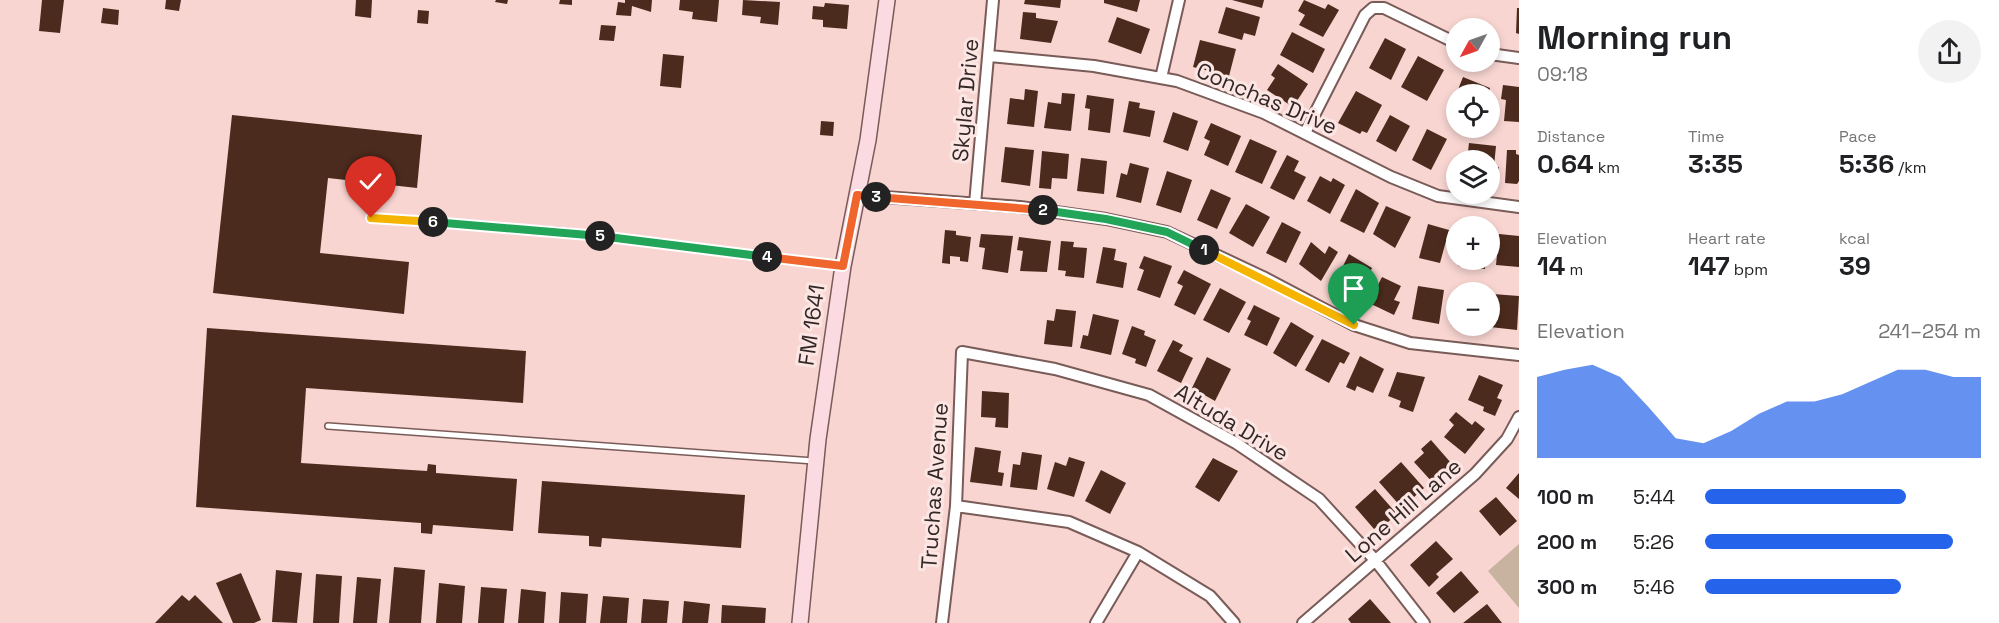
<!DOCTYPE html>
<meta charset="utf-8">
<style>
body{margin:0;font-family:"Space Grotesk",sans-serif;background:#f2f2f2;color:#202124;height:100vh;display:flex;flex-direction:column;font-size:22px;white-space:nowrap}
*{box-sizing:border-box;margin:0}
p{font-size:20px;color:#757577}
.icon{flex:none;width:33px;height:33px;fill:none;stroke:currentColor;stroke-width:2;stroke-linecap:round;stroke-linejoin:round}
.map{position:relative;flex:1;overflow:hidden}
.sheet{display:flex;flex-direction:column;background:#fff;width:480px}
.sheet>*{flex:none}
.needle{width:39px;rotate:230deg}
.buttons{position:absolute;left:1446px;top:18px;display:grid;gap:12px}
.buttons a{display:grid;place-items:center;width:54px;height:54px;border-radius:50%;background:#fff;box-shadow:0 3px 9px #0003;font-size:30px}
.pin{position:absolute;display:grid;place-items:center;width:51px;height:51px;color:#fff;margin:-62px -26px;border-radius:50% 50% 50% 0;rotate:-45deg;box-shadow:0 0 6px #0007}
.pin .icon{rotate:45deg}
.km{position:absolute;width:30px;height:30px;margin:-15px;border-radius:50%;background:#222;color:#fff;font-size:16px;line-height:30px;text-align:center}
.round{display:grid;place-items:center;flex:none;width:63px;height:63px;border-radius:32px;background:#f2f2f2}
.head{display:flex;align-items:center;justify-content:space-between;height:102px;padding:0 18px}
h1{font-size:33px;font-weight:700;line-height:45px}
.stats{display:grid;grid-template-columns:repeat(3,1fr);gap:9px;height:102px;padding:6px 18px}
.stats div{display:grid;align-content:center}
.stats b{font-size:26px;font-weight:700}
.stats small{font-size:16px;font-weight:400}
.stats p{font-size:16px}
.chart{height:168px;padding:12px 18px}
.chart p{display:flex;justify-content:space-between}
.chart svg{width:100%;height:108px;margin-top:6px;fill:#2563eb;opacity:.7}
ul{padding:0 18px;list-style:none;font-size:20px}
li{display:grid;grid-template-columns:96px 72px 1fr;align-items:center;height:45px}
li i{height:15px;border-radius:8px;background:#2563eb}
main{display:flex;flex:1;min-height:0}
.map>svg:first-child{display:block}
</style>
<main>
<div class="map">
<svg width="1519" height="623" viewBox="0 0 1519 623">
<rect width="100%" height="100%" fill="#f8d5d1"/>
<path fill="#c8b2a0" d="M1519,544V608L1488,571Z"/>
<path fill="#4b2b1d" d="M42,0H64L60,33L39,31Z
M166,0H181L179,11L165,9Z
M356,0H372L371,18L355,16Z
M496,0H508L507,4L495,2Z
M560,0H572V5L559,4Z
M625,0H652L651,12L632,6L631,16L616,15L618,2L625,3Z
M680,0H719L717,22L692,19L693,12L679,10Z
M743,0L780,2L778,25L760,23L761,17L742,15Z
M1025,0H1061L1060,8L1024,4Z
M1104,0H1140L1137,12L1104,3Z
M1232,0H1264L1262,8Z
M1304,0L1325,9L1328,4L1339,10L1323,37L1299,25L1305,15L1298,11Z
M825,3L849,5L847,29L823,27V20L812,19L813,6L824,7Z
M1226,7L1260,17L1255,36L1244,33L1242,40L1218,33Z
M103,8L119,10L118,25L101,23Z
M1517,8H1519V34L1516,33Z
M418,10L429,11L428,24L417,23Z
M1023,12L1036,13V18L1058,21L1051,43L1020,39Z
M1117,17L1150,29L1141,54L1108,42Z
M601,25L616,26L614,41L599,40Z
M1292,32L1325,49L1313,73L1280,55Z
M1385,38L1406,49L1391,80L1369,68Z
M1200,40L1236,49L1229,76L1193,67Z
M663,54L684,56L681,88L660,86Z
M1418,56L1444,70L1427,101L1401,87Z
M1278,64L1308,84L1293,107L1267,90L1275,78L1271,75Z
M1463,77L1490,88L1488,94H1456V113L1450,110Z
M1503,85L1519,87V122L1504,121L1506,100L1501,99Z
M1025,89L1038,91L1034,127L1007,124L1010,98L1024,100Z
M1356,91L1382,105L1367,133L1362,131L1360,134L1338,123Z
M1062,93L1075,94L1071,131L1044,128L1048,102L1061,104Z
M1087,95L1114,99L1110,133L1088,130L1090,109L1085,108Z
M1129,101L1140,103L1139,108L1155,111L1150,137L1123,132Z
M1173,112L1198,121L1188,151L1163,142Z
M232,115L422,135L417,188L328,178L320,253L409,262L404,314L213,293Z
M1390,115L1410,126L1396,152L1376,141Z
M821,121L834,122L833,136L820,135Z
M1211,123L1241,136L1228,166L1204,155L1210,141L1204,138Z
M1427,129L1447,139L1431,170L1412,160Z
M1250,139L1277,151L1262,184L1235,172Z
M1469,143L1496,146L1494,166L1499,167L1497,181L1490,180V160H1467Z
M1005,147L1034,150L1030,186L1001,182Z
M1507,150H1516V154L1519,155V181L1517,184L1505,183Z
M1042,151L1069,154L1067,179L1052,178L1051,189L1039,188Z
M1287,155L1299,161L1294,171L1306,177L1294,200L1270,188Z
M1081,158L1107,161L1104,194L1077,191Z
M1130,163L1149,168L1141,203L1116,197L1121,173L1127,175Z
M1167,171L1192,180L1181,213L1156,205Z
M1320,176L1331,182L1333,178L1345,185L1330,214L1307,201Z
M1211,189L1231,198L1217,229L1197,220Z
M1356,189L1379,203L1364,233L1340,221Z
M1246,204L1270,217L1253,247L1229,233Z
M1386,206L1411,217L1395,248L1373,234Z
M1282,222L1301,232L1286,263L1266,253Z
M1428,224L1449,230L1440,263L1419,258Z
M945,230L956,231V235L971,237L968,262L960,261V257L950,256V264L942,263Z
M981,234L1013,236L1008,273L982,269L985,248L979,247Z
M1499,234L1519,236V267L1496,265Z
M1019,237L1051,241L1047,272L1020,271L1023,251L1017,250Z
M1061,241L1074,242L1073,247L1087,248L1084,278L1065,276L1066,271L1058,270Z
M1311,242L1325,254L1329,246L1338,252L1321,281L1299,264Z
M1103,247L1116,249L1114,260L1127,263L1123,288L1096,283Z
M1349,254L1372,268L1357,297L1334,284Z
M1144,256L1172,266L1160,298L1137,290L1144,270L1139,268Z
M1459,260H1486L1485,269L1458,266Z
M1184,270L1211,284L1195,315L1174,305L1183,286L1177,283Z
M1382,277L1401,286L1394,300L1400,302L1394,315L1369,303Z
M1418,286L1444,290L1439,324L1412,319Z
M1220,288L1246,302L1229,333L1203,320Z
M1455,289H1456V326L1451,325Z
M1493,294L1519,296L1517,330L1490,327Z
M1254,305L1280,318L1267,346L1244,335L1251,321L1247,319Z
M1056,309L1076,311L1072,347L1044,344L1047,320L1054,321Z
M1093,314L1119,320L1111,355L1080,348L1083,335L1088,336Z
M1291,322L1314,336L1296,367L1273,353Z
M1132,326L1145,331L1144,335L1156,340L1146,367L1135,363L1136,359L1122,354Z
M207,328L526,351L523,403L306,388L301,463L427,471L428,464L436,465V473L517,479L513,531L433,525L432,534L421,533V523L196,507Z
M1322,339L1350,353L1344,364L1340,362L1329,383L1305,370Z
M1173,340L1183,345L1179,351L1193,358L1181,383L1157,371Z
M1360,356L1384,369L1373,393L1357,386L1355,391L1346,387Z
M1207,357L1231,369L1215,401L1192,388Z
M1397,372L1425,377L1413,412L1399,407L1401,401L1388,396Z
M1479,375L1503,385L1497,398L1502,400L1495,416L1483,411L1484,407L1468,400Z
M982,391L1009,393L1008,428L995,427L996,418L981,417Z
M1456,412L1472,425L1475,421L1485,429L1465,454L1444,437L1454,425L1449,420Z
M1431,440L1451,463L1433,483L1414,462L1424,453L1421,449Z
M975,447L1001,451L998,472L1004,473L1002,486L970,482Z
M1022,452L1042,455L1037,490L1010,487L1013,464L1020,465Z
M1069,457L1085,462L1074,497L1047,489L1055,462L1066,466Z
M1213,458L1238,471L1219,502L1195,487Z
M1401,462L1424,488L1402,508L1379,482Z
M1101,470L1126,483L1110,514L1085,501Z
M1519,473V499L1506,488Z
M542,481L745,495L741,548L602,538L601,547L589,546V536L538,533Z
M1375,489L1397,514L1387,523L1384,520L1374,529L1355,507Z
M1496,497L1517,521L1500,536L1479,511Z
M1436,541L1453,559L1436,574L1439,577L1429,587L1410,565Z
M394,567L425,570L421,623H389Z
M276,570L302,573L297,623L272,622Z
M1461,571L1479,592L1454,613L1436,593Z
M241,573L261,620L254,623H233L216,583Z
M316,574L342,576L339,623H313Z
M357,577L381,579L377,623H353Z
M439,583L465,586L462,623H436Z
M481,587L507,589L504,623H478Z
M521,589L546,592L544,623H518Z
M561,592L588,594L586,623H559Z
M182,595L189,601L195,595L223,623H155Z
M603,596L629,598L627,623H600Z
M643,599L669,601L667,623H641Z
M1370,599L1391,623H1351L1348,619Z
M684,601L710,604L708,623H682Z
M1487,604L1502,623H1463Z
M722,605L766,608L765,623H721Z"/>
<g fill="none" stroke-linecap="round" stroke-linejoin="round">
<g stroke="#795b58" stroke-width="8">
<path id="lane" d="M371,218L562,231L841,266
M328,426L814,461"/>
</g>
<g stroke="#795b58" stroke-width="14">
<path id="street" d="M1490,54L1519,58
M990,56L1094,66L1177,81L1264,113L1391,177L1438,196L1519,207
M1161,78L1179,0
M1305,133L1365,15L1373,8H1384L1456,43
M857,195L1020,207L1106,219L1167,232L1263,277L1354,325L1410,343L1519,355
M975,204L993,0
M956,506L1069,522L1138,552L1210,596L1234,623
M942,623L956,506L962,352L1055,369L1149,395L1236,443L1319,499L1375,560L1424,623
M1096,623L1138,552
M1303,623L1475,474L1507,439L1519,417"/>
</g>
<g stroke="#795b58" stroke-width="18">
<path id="secondary" d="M800,623L818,439L843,266L868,140L887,0"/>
</g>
<use href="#lane" stroke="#fff" stroke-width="5"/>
<use href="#street" stroke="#fff" stroke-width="10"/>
<use href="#secondary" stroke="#fcdae2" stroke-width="15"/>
</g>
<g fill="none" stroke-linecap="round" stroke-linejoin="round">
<g stroke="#fff" stroke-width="12">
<path id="split-1" d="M1204,250L1354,325"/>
</g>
<g stroke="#fff" stroke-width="12">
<path id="split-2" d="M1043,210L1106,219L1167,232L1204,250"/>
</g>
<g stroke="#fff" stroke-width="12">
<path id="split-3" d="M876,197L1043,210"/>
</g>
<g stroke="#fff" stroke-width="12">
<path id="split-4" d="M767,257L843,266L857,195L876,197"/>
</g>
<g stroke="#fff" stroke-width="12">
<path id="split-5" d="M600,236L767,257"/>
</g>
<g stroke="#fff" stroke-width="12">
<path id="split-6" d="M433,222L600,236"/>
</g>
<g stroke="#fff" stroke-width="12">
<path id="split-7" d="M371,218L433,222"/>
</g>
<use href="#split-1" stroke="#f5b400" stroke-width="8"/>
<use href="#split-2" stroke="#22a559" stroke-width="8"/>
<use href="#split-3" stroke="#f0652b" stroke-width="8"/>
<use href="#split-4" stroke="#f0652b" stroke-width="8"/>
<use href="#split-5" stroke="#22a559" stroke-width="8"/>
<use href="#split-6" stroke="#22a559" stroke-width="8"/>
<use href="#split-7" stroke="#f5b400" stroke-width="8"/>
</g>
<g text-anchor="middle" stroke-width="6" stroke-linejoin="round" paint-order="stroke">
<g font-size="22" fill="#332725" stroke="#fbe6e4">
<text transform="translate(1267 98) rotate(23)" y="8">Conchas Drive</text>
<text transform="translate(965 100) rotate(-85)" y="8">Skylar Drive</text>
<text transform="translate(811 325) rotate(-82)" y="8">FM 1641</text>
<text transform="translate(1232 422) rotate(31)" y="8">Altuda Drive</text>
<text transform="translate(934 486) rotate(-86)" y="8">Truchas Avenue</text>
<text transform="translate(1403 510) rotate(-41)" y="8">Lone Hill Lane</text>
</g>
</g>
</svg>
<div class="buttons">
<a><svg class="needle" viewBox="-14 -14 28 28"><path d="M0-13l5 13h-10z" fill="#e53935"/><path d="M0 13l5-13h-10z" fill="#757577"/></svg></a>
<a><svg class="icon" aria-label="locate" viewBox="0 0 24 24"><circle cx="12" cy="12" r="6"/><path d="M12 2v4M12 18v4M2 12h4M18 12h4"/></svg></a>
<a><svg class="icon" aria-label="layers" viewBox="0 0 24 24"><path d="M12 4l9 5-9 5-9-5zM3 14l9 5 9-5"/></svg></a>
<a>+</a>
<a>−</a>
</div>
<div class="pin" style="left:1354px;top:325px;background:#1e9e55"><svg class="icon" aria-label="arrive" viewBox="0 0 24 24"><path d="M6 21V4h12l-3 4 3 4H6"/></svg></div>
<div class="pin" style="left:371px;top:218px;background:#d93025"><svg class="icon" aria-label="check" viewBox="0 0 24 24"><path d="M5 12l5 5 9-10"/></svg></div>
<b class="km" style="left:1204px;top:250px">1</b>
<b class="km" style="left:1043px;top:210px">2</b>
<b class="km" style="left:876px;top:197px">3</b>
<b class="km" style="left:767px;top:257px">4</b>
<b class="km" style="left:600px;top:236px">5</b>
<b class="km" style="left:433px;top:222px">6</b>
</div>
<section class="sheet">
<div class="head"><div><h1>Morning run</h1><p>09:18</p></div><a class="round"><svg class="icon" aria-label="share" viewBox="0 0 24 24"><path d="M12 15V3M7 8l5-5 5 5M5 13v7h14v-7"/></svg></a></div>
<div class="stats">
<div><p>Distance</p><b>0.64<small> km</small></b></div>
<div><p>Time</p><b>3:35</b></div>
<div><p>Pace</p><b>5:36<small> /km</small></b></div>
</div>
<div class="stats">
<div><p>Elevation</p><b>14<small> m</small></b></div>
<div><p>Heart rate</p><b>147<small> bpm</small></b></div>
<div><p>kcal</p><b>39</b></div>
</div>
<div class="chart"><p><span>Elevation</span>241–254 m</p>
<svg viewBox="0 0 160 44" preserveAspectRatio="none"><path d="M0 44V11L10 8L20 6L30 11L40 23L50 36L60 38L70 33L80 26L90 21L100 21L110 18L120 13L130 8L140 8L150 11L160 11V44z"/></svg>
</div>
<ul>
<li><b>100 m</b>5:44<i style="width:73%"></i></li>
<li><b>200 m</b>5:26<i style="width:90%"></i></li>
<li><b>300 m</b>5:46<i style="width:71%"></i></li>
</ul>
</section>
</main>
